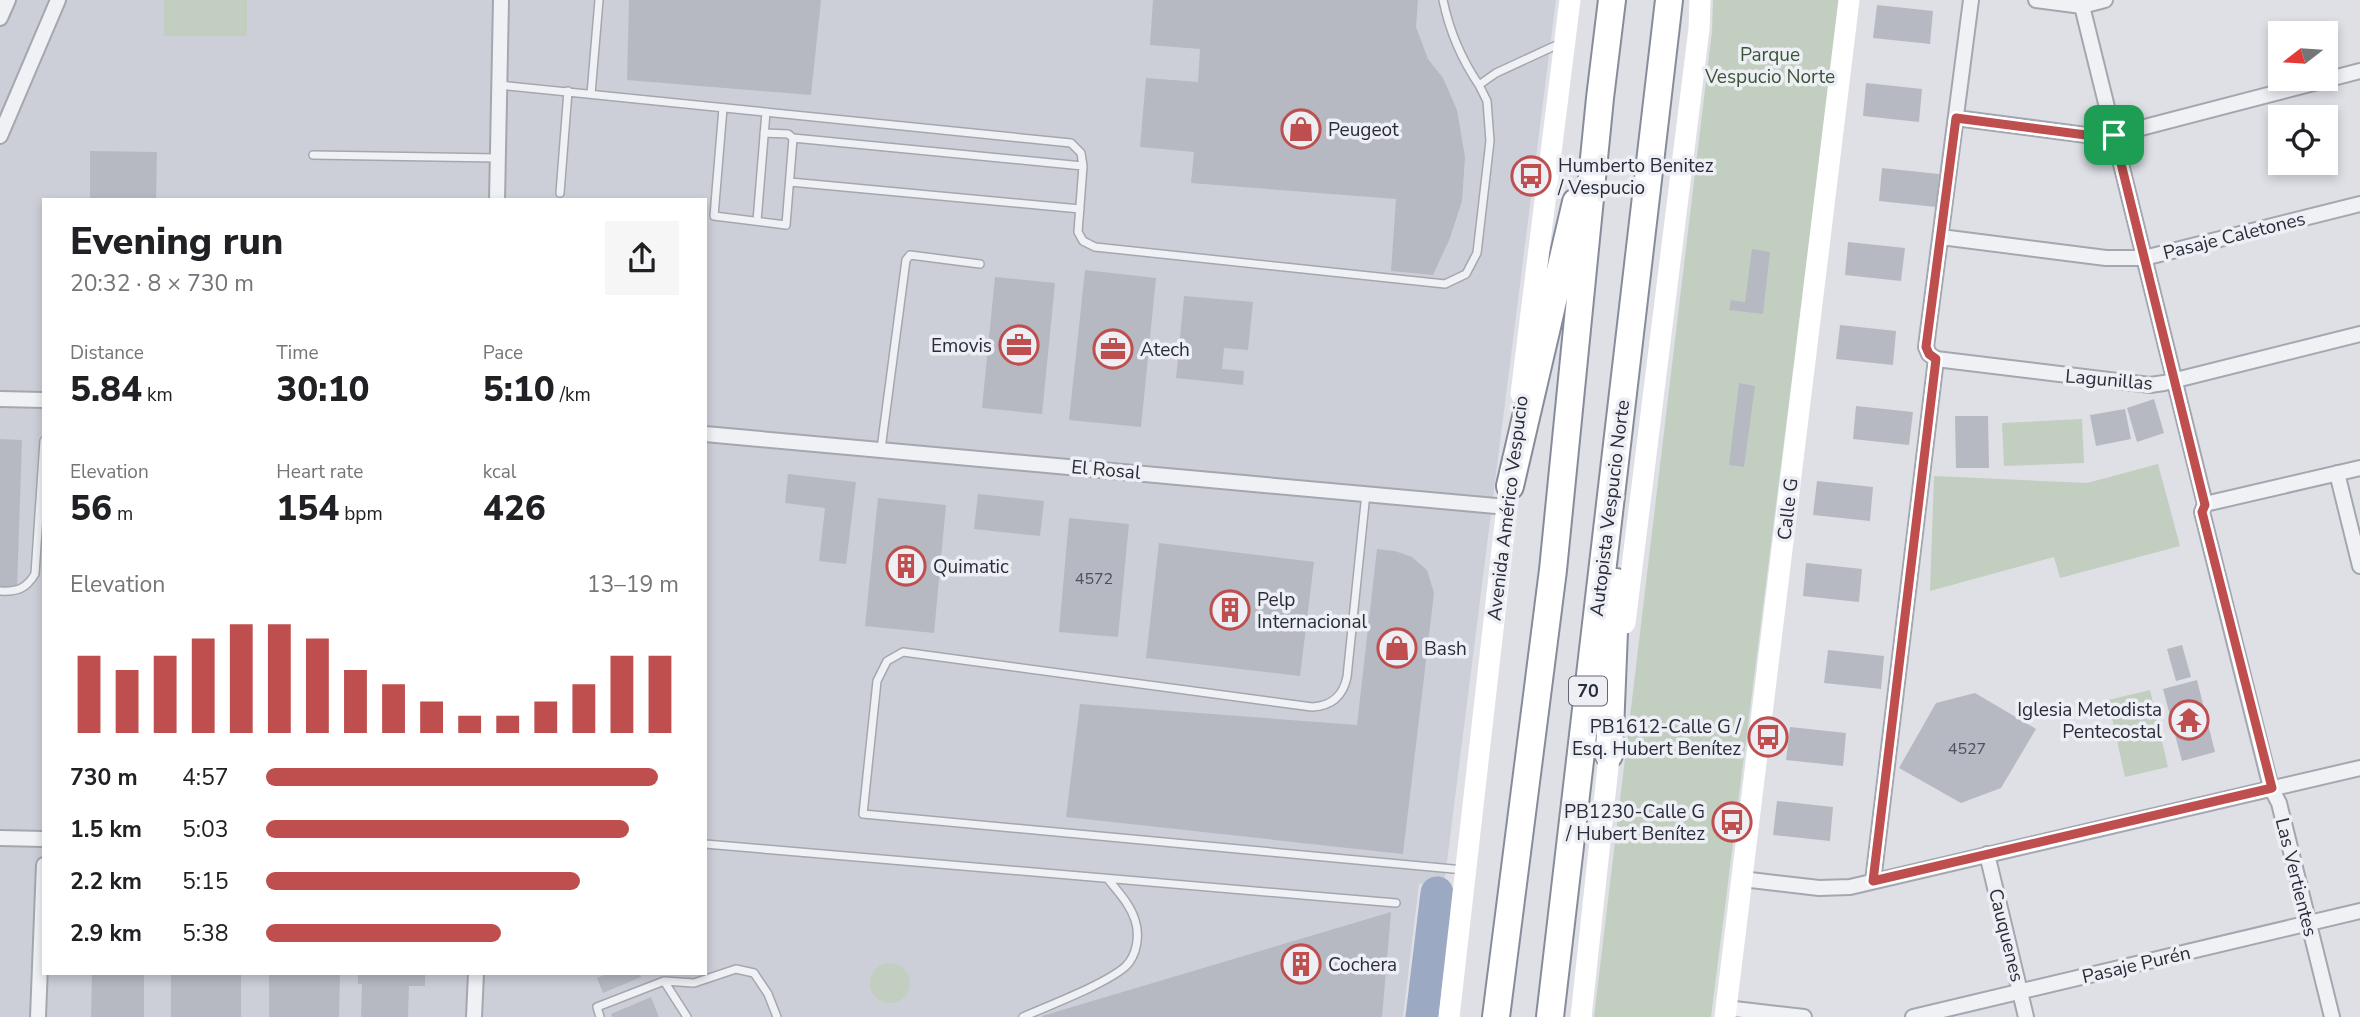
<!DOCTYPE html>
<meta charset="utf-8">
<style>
body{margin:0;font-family:"Nunito Sans",sans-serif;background:#f6f6f6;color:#202124;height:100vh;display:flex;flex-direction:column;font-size:26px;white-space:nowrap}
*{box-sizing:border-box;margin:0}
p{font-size:23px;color:#757577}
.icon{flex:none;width:38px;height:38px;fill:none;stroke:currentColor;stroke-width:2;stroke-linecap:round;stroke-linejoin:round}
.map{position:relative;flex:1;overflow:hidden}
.side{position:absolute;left:42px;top:198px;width:665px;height:777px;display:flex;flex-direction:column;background:#fff;border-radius:0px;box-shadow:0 4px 10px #0003}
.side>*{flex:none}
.needle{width:46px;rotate:253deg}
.tools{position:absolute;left:2268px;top:21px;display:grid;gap:14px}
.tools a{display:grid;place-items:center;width:70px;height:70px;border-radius:0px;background:#fff;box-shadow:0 4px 10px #0003;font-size:35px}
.pin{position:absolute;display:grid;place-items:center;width:60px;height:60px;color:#fff;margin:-30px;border-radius:14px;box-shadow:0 4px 10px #0006}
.round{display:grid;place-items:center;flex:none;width:74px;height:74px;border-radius:0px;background:#f6f6f6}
.head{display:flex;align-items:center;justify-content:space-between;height:119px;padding:0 28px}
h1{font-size:38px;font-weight:800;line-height:52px}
.stats{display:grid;grid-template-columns:repeat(3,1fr);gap:10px;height:119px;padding:7px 28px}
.stats div{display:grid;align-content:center}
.stats b{font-size:35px;font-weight:800}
.stats small{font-size:19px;font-weight:400}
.stats p{font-size:19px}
.chart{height:196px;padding:14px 28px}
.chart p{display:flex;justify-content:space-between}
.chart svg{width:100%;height:126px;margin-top:7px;stroke:#bf4f4f;stroke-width:6}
ul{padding:0 28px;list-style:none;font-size:23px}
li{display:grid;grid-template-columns:112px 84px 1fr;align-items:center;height:52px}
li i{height:18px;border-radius:9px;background:#bf4f4f}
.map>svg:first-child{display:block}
</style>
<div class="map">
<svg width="2360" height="1017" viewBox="0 0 2360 1017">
<rect width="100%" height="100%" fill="#dee0e6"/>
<path fill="#cccfd7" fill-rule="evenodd" d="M0,0H1556L1444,885L1419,884L1403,1017H0ZM44,200H705V973H44Z"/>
<path fill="#c2cfc0" d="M164,0H247V36H164Z
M1713,0H1840L1711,1017H1594L1712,31Z
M2082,419L2084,463L2004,466L2002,423Z
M2158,464L2180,546L2060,578L2054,557L1930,591L1934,476L2087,483Z
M2150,690L2168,767L2125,777L2108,700Z
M870 983a20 20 0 1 1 40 0a20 20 0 1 1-40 0Z"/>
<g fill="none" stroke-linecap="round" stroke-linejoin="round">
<path stroke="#9ca9c2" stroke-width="33" d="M1422,1017L1437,893"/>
</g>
<path fill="#b6b9c2" d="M629,0H821L811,95L627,80Z
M1153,0H1418L1416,27L1428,59L1443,78L1457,110L1465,157L1462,201L1450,238L1433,275L1391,271L1396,199L1191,183L1194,152L1140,147L1146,78L1198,82L1200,49L1150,45Z
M1877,5L1933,11L1930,44L1873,38Z
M1866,83L1922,89L1919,122L1863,116Z
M90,151L157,152L156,200H90Z
M1882,168L1939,174L1936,207L1879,201Z
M1848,242L1905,248L1901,281L1845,275Z
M1752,249L1770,252L1763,314L1729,310L1731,300L1745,302Z
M1085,270L1156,278L1141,427L1069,420Z
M995,277L1055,283L1042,414L982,408Z
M1184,296L1253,302L1248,350L1224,348L1222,369L1244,371L1243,385L1176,378Z
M1840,325L1896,331L1893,365L1836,359Z
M1739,383L1755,386L1744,467L1729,465Z
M2154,399L2164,433L2137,442L2127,408Z
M1856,406L1913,412L1909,445L1853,439Z
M2125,409L2131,439L2096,446L2090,415Z
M1955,416H1988L1989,468H1956Z
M0,439L22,440L17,589L0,588Z
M788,474L856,482L846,564L819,561L825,508L785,503Z
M1817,481L1873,487L1870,521L1813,515Z
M978,494L1044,501L1040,536L974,529Z
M878,498L946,505L934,633L865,626Z
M1069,518L1129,524L1118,637L1059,632Z
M1159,543L1314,562L1300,676L1146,658Z
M1377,549L1395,551L1412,557L1427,570L1434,593L1403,854L1066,817L1080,704L1357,725Z
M1806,563L1862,569L1859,602L1803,596Z
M2182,645L2191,677L2176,681L2167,649Z
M1828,650L1884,656L1881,689L1824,683Z
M2197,680L2215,752L2182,761L2163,689Z
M1975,693L2036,729L2001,788L1961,803L1899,768L1936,703Z
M1790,727L1846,733L1843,766L1786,760Z
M1777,801L1833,807L1830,841L1773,835Z
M1391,912L1382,1017H1042V1016Z
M92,973H144V1017H91Z
M171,973H241V1017H171Z
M269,973H340L339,1017H269Z
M358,973H425V986H409L408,1017H361L362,984H358Z
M609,973H640L641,977L603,993L597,978Z
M651,997L659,1017H612L611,1014Z"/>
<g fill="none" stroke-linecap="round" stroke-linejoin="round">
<g stroke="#a4a7af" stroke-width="10">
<path id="lane" d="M1443,0C1449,29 1462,60 1479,85
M499,85L1071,143L1081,153L1083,166L1078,232L1083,241L1095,247L1445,284L1466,274L1477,253L1490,141L1487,101L1479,85L1496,73L1561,43
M591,94L599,0
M723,108L714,216L786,225L793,138L788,134L764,133
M793,138L1083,166
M313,155L497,158
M790,182L1080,209
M560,193L568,91
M757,221L766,112
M881,449L906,260L910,255L980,264
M1366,493L1347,677C1343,696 1332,706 1312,707L903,652L887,661L877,681L863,814L1464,870
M0,591C17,592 26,589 35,574L44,441
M705,844L1396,903
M664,981L687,1017
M600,1017L597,1007L664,981L694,983L736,969L754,973L768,994L777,1017
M1023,1017C1050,1005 1106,984 1126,966C1137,955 1140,935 1135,920C1130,904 1118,892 1108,879"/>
</g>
<g stroke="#a4a7af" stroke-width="18">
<path id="street" d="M1971,0L1926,347L1929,354L1936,359L2150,385L2164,383L2360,334
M2036,0L2082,6L2105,0
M2082,6L2205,504L2202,512L2271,788L2279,803L2332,1017
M0,18L8,0
M1956,118L2086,135H2114L2360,71
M0,136L58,0
M497,200L501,0
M1941,237L2106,258H2144L2360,204
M0,399L44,400
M705,434L1507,507
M2337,473L2360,566
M2205,504L2360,468
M0,838L44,839
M1987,854L2026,1017
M1742,879L1819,888L1850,887L2360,768
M1873,881L1936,359
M1726,1008L1804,1017
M38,1017L44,865
M474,1017L476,973
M1913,1017L2360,911"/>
</g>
<g stroke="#878c9b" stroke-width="30">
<path id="highway" d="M1510,486L1576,202
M1609,755L1616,582
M1496,1017L1553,570L1600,98L1612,0
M1550,1017L1669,0"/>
</g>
<use href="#lane" stroke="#f0f1f5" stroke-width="7"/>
<use href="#street" stroke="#f0f1f5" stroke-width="14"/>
<path stroke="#fff" stroke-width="21" d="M1521,394L1570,0
M1625,623L1699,29L1700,0
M1449,1017L1511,471
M1581,1017L1611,739
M1725,1017L1849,0"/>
<use href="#highway" stroke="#fff" stroke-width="26"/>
</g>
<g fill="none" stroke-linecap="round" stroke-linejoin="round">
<g stroke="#fff" stroke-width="14">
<path id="route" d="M1956,118L2086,135H2114L2205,505L2202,512L2272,788L1873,881L1936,359L1929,354L1926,347Z"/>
</g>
<use href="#route" stroke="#bf4f4f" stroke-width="9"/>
</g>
<defs>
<g id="shop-ring" transform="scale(2.0125)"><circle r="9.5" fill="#edeff4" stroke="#bf4f4f" stroke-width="1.5"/><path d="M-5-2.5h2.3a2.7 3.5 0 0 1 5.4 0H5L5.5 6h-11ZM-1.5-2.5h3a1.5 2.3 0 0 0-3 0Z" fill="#bf4f4f"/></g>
<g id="bus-ring" transform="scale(2.0125)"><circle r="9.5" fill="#edeff4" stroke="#bf4f4f" stroke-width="1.5"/><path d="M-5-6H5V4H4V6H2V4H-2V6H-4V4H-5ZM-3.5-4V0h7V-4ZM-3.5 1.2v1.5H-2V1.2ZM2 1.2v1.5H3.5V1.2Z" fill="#bf4f4f"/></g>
<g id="office-ring" transform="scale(2.0125)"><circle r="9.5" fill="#edeff4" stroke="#bf4f4f" stroke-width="1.5"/><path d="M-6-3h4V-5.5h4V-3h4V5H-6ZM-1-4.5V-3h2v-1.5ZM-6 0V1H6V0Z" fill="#bf4f4f"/></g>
<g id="building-ring" transform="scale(2.0125)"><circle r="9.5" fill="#edeff4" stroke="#bf4f4f" stroke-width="1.5"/><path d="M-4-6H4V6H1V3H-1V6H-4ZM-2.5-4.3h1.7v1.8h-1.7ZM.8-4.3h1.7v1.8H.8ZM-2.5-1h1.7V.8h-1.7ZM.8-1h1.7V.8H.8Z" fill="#bf4f4f"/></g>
<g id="temple-ring" transform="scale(2.0125)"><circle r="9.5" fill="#edeff4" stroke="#bf4f4f" stroke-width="1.5"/><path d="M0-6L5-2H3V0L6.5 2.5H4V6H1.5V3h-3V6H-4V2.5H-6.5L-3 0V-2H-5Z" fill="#bf4f4f"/></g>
</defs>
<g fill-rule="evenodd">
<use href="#shop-ring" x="1301" y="129"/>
<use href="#bus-ring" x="1531" y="176"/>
<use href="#office-ring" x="1019" y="345"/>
<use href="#office-ring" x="1113" y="349"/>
<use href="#building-ring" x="906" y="566"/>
<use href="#building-ring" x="1230" y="610"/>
<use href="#shop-ring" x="1397" y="648"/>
<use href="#temple-ring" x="2189" y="720"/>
<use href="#bus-ring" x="1768" y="737"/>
<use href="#bus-ring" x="1732" y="822"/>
<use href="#building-ring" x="1301" y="964"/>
</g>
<g text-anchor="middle" stroke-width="7" stroke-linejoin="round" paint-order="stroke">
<g font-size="16" fill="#4c505d">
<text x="1094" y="584">4572</text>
<text x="1967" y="754">4527</text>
</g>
<rect fill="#edeff4" stroke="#646772" stroke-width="2" x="1569" y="676.5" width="38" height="29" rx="5"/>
<g font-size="18" font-weight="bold" fill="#292d3b">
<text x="1588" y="697">70</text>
</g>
<g font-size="19" fill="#395538" stroke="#edeff4">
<text x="1770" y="61">Parque<tspan x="1770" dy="22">Vespucio Norte</tspan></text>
</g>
<g font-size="19" fill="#292d3b" stroke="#edeff4" text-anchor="start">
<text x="1328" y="136">Peugeot</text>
<text x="1558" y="172">Humberto Benitez<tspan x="1558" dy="22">/ Vespucio</tspan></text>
<text x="992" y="352" text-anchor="end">Emovis</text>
<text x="1140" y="356">Atech</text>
<text x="933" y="573">Quimatic</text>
<text x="1257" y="606">Pelp<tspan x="1257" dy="22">Internacional</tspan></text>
<text x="1424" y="655">Bash</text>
<text x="2162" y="716" text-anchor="end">Iglesia Metodista<tspan x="2162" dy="22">Pentecostal</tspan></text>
<text x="1741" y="733" text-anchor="end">PB1612-Calle G /<tspan x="1741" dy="22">Esq. Hubert Benítez</tspan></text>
<text x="1705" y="818" text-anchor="end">PB1230-Calle G<tspan x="1705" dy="22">/ Hubert Benítez</tspan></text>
<text x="1328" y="971">Cochera</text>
</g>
<g font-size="19" fill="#292d3b" stroke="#edeff4">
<text transform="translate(2234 235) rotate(-14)" y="7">Pasaje Caletones</text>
<text transform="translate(2109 379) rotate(5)" y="7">Lagunillas</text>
<text transform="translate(1106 469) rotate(5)" y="7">El Rosal</text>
<text transform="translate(1507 508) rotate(-83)" y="7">Avenida Américo Vespucio</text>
<text transform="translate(1609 508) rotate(-83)" y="7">Autopista Vespucio Norte</text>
<text transform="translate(1787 509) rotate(-83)" y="7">Calle G</text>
<text transform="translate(2297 877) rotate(76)" y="7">Las Vertientes</text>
<text transform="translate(2007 935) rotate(76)" y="7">Cauquenes</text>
<text transform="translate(2136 964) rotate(-13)" y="7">Pasaje Purén</text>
</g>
</g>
</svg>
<div class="tools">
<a><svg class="needle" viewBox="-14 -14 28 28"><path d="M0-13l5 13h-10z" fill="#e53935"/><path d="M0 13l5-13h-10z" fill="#757577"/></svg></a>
<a><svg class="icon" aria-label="locate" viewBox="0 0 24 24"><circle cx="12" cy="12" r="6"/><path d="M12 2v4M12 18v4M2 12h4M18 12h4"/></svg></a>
</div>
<div class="pin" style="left:2114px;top:135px;background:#1e9e55"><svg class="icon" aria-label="arrive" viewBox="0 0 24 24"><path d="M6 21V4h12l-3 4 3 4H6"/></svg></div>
<section class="side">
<div class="head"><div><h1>Evening run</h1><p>20:32 · 8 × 730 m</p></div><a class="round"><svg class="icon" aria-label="share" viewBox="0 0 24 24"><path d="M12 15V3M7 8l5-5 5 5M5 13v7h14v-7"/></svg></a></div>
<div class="stats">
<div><p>Distance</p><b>5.84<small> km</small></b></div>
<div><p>Time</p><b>30:10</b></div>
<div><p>Pace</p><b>5:10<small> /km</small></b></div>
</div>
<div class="stats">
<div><p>Elevation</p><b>56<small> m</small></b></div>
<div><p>Heart rate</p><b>154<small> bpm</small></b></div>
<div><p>kcal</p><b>426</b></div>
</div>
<div class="chart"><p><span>Elevation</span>13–19 m</p>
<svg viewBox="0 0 160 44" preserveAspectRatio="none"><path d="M5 44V17M15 44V22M25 44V17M35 44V11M45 44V6M55 44V6M65 44V11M75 44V22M85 44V27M95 44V33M105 44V38M115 44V38M125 44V33M135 44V27M145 44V17M155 44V17"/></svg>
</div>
<ul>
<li><b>730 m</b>4:57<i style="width:95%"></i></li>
<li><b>1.5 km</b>5:03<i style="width:88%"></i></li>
<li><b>2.2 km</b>5:15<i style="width:76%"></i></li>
<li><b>2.9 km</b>5:38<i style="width:57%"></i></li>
</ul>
</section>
</div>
